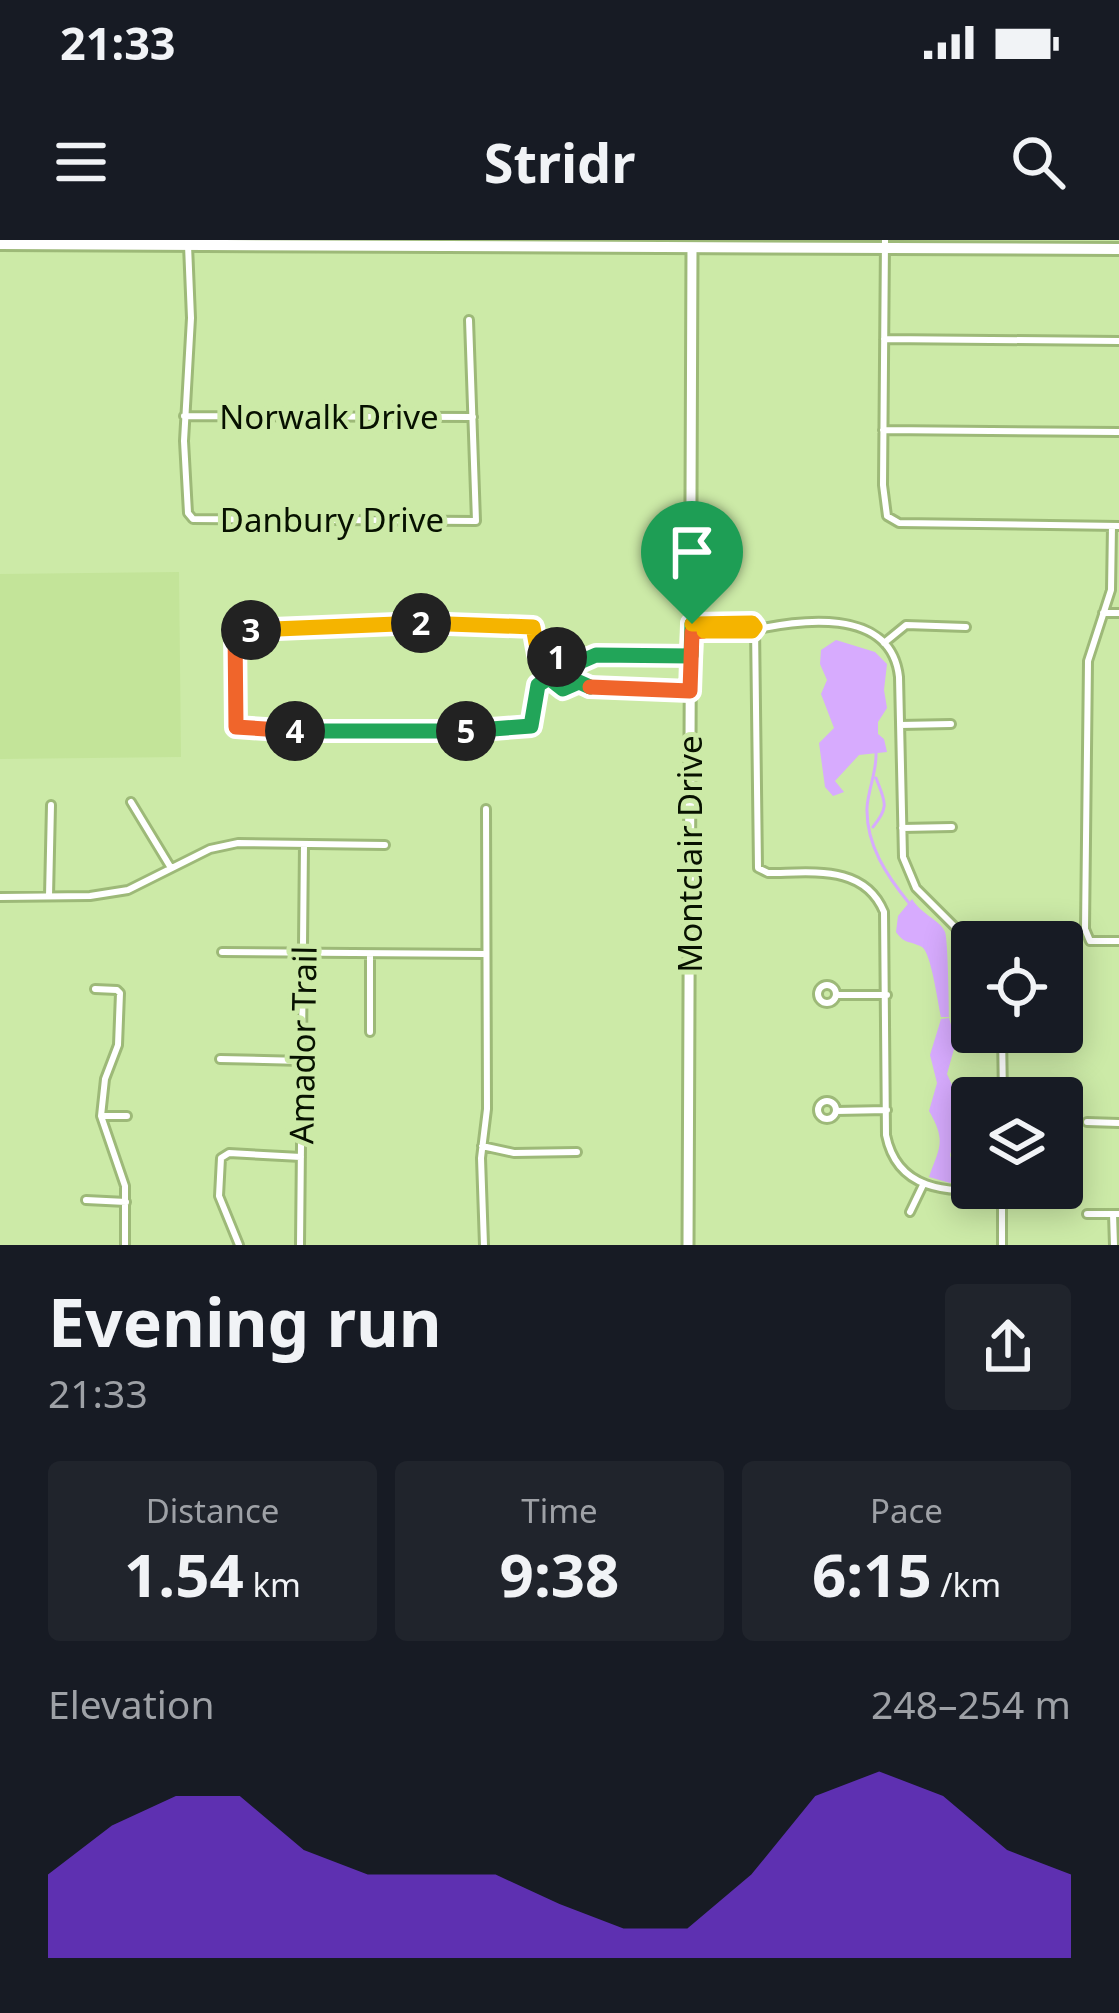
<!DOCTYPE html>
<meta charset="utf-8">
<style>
body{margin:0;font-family:"Noto Sans",sans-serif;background:#20242c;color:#f1f3f6;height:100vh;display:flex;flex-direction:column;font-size:45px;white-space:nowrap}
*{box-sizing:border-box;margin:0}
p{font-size:39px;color:#9ea1a6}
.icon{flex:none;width:66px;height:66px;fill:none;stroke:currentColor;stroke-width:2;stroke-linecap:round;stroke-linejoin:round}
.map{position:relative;height:1005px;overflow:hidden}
.details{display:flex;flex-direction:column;background:#171b24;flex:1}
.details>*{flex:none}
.buttons{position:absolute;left:951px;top:681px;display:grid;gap:24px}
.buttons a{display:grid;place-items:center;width:132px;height:132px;border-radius:12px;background:#171b24;box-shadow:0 6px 30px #0003;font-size:60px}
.pin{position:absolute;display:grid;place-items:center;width:102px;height:102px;color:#fff;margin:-123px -51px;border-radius:50% 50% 50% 0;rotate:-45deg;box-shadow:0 0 12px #0007}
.pin .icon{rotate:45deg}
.km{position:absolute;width:60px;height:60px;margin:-30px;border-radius:50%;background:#222;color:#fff;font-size:33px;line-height:60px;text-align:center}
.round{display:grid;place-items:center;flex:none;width:126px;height:126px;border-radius:12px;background:#20242c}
.overview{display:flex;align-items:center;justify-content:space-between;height:204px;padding:0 48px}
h1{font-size:66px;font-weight:700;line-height:90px}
.stats{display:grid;grid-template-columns:repeat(3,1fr);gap:18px;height:204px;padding:12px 48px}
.stats div{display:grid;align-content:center;border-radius:12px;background:#20242c;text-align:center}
.stats b{font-size:60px;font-weight:700}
.stats small{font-size:33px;font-weight:400}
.stats p{font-size:33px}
.chart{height:336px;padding:24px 48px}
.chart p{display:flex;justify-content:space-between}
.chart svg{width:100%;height:216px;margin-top:12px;fill:#7c3aed;opacity:.7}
.status{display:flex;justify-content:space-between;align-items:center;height:84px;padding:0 60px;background:#171b24;direction:ltr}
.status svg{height:33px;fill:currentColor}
header{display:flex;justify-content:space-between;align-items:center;height:156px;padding:0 48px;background:#171b24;font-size:54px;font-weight:700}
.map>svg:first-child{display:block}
</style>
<div class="status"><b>21:33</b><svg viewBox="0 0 49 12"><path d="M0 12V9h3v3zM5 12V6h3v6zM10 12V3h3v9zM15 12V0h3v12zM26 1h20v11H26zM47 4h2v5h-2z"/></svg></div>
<header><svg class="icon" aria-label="menu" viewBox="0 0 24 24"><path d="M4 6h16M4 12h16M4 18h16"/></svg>Stridr<svg class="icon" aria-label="search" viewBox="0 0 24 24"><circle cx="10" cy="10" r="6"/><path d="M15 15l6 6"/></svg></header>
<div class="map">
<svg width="1119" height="1005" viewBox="0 0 1119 1005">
<rect width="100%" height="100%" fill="#cceaa7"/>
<path fill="#c3e499" d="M179,332L181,517L0,519V334Z"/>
<path fill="#d7abfe" d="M836,400L875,412L887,424L884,450L887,468L878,482V494L884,499L887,512L859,515L835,541L844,552L833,556L825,547L819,503L834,488L821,454L827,440L820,424L821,410Z
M912,659C922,675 940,680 945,692C948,699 949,766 949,777H941C938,764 931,712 922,707C909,700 905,705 896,692L898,676Z
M949,778L956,802L947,834L956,854L952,878L956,893L950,915L957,937L950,943L929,937C939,908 947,902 929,871L937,843L930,815L941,779Z"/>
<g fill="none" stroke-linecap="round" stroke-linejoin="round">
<path stroke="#d7abfe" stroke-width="3" d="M876,512C877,532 868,549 867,568C866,605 887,636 909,663
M873,587C890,566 885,562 876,538"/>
<g stroke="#9db978" stroke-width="12">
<path id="minor" d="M885,0L883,245L887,276L899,283L1119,286
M188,5L191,78L184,201L188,273L193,279L476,281L469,80
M884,99L1119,101
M184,176L473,177
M883,190L1119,192
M1112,286L1111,350L1088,421L1085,689L1090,701H1119
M1103,373H1119
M692,384L752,383L755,387L758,628L768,633C812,633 864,624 884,672L886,895C898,955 953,951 1002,951
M692,391C710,391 732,395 749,391C796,380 891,365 899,437L903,617L916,648L972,704
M884,403L906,385L966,387
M580,422L596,415L688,416
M549,426L538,414L534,387L387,383L235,391L236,487L351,494L526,487L534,483L538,445L549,438
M549,426L561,415H571L580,422
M549,438L563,449L579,441
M579,441L595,449L688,451
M900,485L951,484
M131,562L171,628
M902,588L952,587
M49,656L51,565
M0,657L90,656L128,650L210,609L238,603L385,605
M222,712L485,714
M370,714V792
M818 754a9 9 0 1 1 18 0a9 9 0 1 1-18 0Z
M95,749L117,750L120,753L118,805L105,839L101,876L125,946V1005
M836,755H887
M1002,792L1003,858
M220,819L303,821
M818 870a9 9 0 1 1 18 0a9 9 0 1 1-18 0Z
M836,871L887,870
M101,876H127
M1087,882L1119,883
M482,906L514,913L577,912
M86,960L126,962
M910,972L923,945
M1087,974H1119
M1113,974L1114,1005
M239,1005L219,956L221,918L229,913L301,917
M300,1005L304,605
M484,1005L481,918L487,869L486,569
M1002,1005V949"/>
</g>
<g stroke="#9db978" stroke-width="15">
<path id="tertiary" d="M688,1005L692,8"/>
</g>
<g stroke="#9db978" stroke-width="16">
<path id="secondary" d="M0,4L1119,9"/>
</g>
<use href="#minor" stroke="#fff" stroke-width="6"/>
<use href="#tertiary" stroke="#fff" stroke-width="9"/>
<use href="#secondary" stroke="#fff" stroke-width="10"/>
</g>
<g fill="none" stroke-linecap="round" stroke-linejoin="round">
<g stroke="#fff" stroke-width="24">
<path id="split-1" d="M557,417L572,416L580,422L596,415L691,416L692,384"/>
</g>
<g stroke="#fff" stroke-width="24">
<path id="split-2" d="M421,383L533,387L538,414L549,426L557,417"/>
</g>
<g stroke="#fff" stroke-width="24">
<path id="split-3" d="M251,390L421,383"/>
</g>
<g stroke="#fff" stroke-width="24">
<path id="split-4" d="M251,390L235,391L236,487L295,491"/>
</g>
<g stroke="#fff" stroke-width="24">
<path id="split-5" d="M295,491H466"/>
</g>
<g stroke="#fff" stroke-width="24">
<path id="split-6" d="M466,491L531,486L538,445L549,438L563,449L579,442L590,447"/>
</g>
<g stroke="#fff" stroke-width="24">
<path id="split-7" d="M590,447L690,451L692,392L704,391"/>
</g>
<g stroke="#fff" stroke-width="24">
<path id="split-8" d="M692,384L752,383L755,387L752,391H704"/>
</g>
<use href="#split-1" stroke="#22a559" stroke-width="15"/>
<use href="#split-2" stroke="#f5b400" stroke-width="15"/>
<use href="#split-3" stroke="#f5b400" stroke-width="15"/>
<use href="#split-4" stroke="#f0652b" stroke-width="15"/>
<use href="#split-5" stroke="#22a559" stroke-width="15"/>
<use href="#split-6" stroke="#22a559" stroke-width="15"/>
<use href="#split-7" stroke="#f0652b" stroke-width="15"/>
<use href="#split-8" stroke="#f5b400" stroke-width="15"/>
</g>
<g text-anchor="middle" stroke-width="10" stroke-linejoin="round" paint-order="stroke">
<g font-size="33" fill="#071100" stroke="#cceaa7">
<text x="329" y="189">Norwalk Drive</text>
<text x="332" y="292">Danbury Drive</text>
<text transform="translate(690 614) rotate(-90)" y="12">Montclair Drive</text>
<text transform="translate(303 805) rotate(-89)" y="12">Amador Trail</text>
</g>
</g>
</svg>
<div class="buttons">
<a><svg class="icon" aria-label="locate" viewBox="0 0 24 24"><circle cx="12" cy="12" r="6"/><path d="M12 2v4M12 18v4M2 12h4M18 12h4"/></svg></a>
<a><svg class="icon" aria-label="layers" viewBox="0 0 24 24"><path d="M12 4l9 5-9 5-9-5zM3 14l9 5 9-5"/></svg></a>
</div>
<div class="pin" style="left:692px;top:384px;background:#1e9e55"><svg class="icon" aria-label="arrive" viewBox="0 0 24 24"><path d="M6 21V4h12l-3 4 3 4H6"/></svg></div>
<b class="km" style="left:557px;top:417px">1</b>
<b class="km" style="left:421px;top:383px">2</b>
<b class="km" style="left:251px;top:390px">3</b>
<b class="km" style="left:295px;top:491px">4</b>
<b class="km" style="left:466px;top:491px">5</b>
</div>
<section class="details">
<div class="overview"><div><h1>Evening run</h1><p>21:33</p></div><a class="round"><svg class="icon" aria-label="share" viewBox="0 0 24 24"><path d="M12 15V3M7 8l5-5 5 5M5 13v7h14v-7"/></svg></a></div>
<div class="stats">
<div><p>Distance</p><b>1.54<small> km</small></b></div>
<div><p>Time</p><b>9:38</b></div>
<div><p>Pace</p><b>6:15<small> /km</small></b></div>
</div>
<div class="chart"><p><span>Elevation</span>248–254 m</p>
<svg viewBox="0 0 160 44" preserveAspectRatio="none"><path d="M0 44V27L10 17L20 11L30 11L40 22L50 27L60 27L70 27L80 33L90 38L100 38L110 27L120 11L130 6L140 11L150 22L160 27V44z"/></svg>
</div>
</section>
